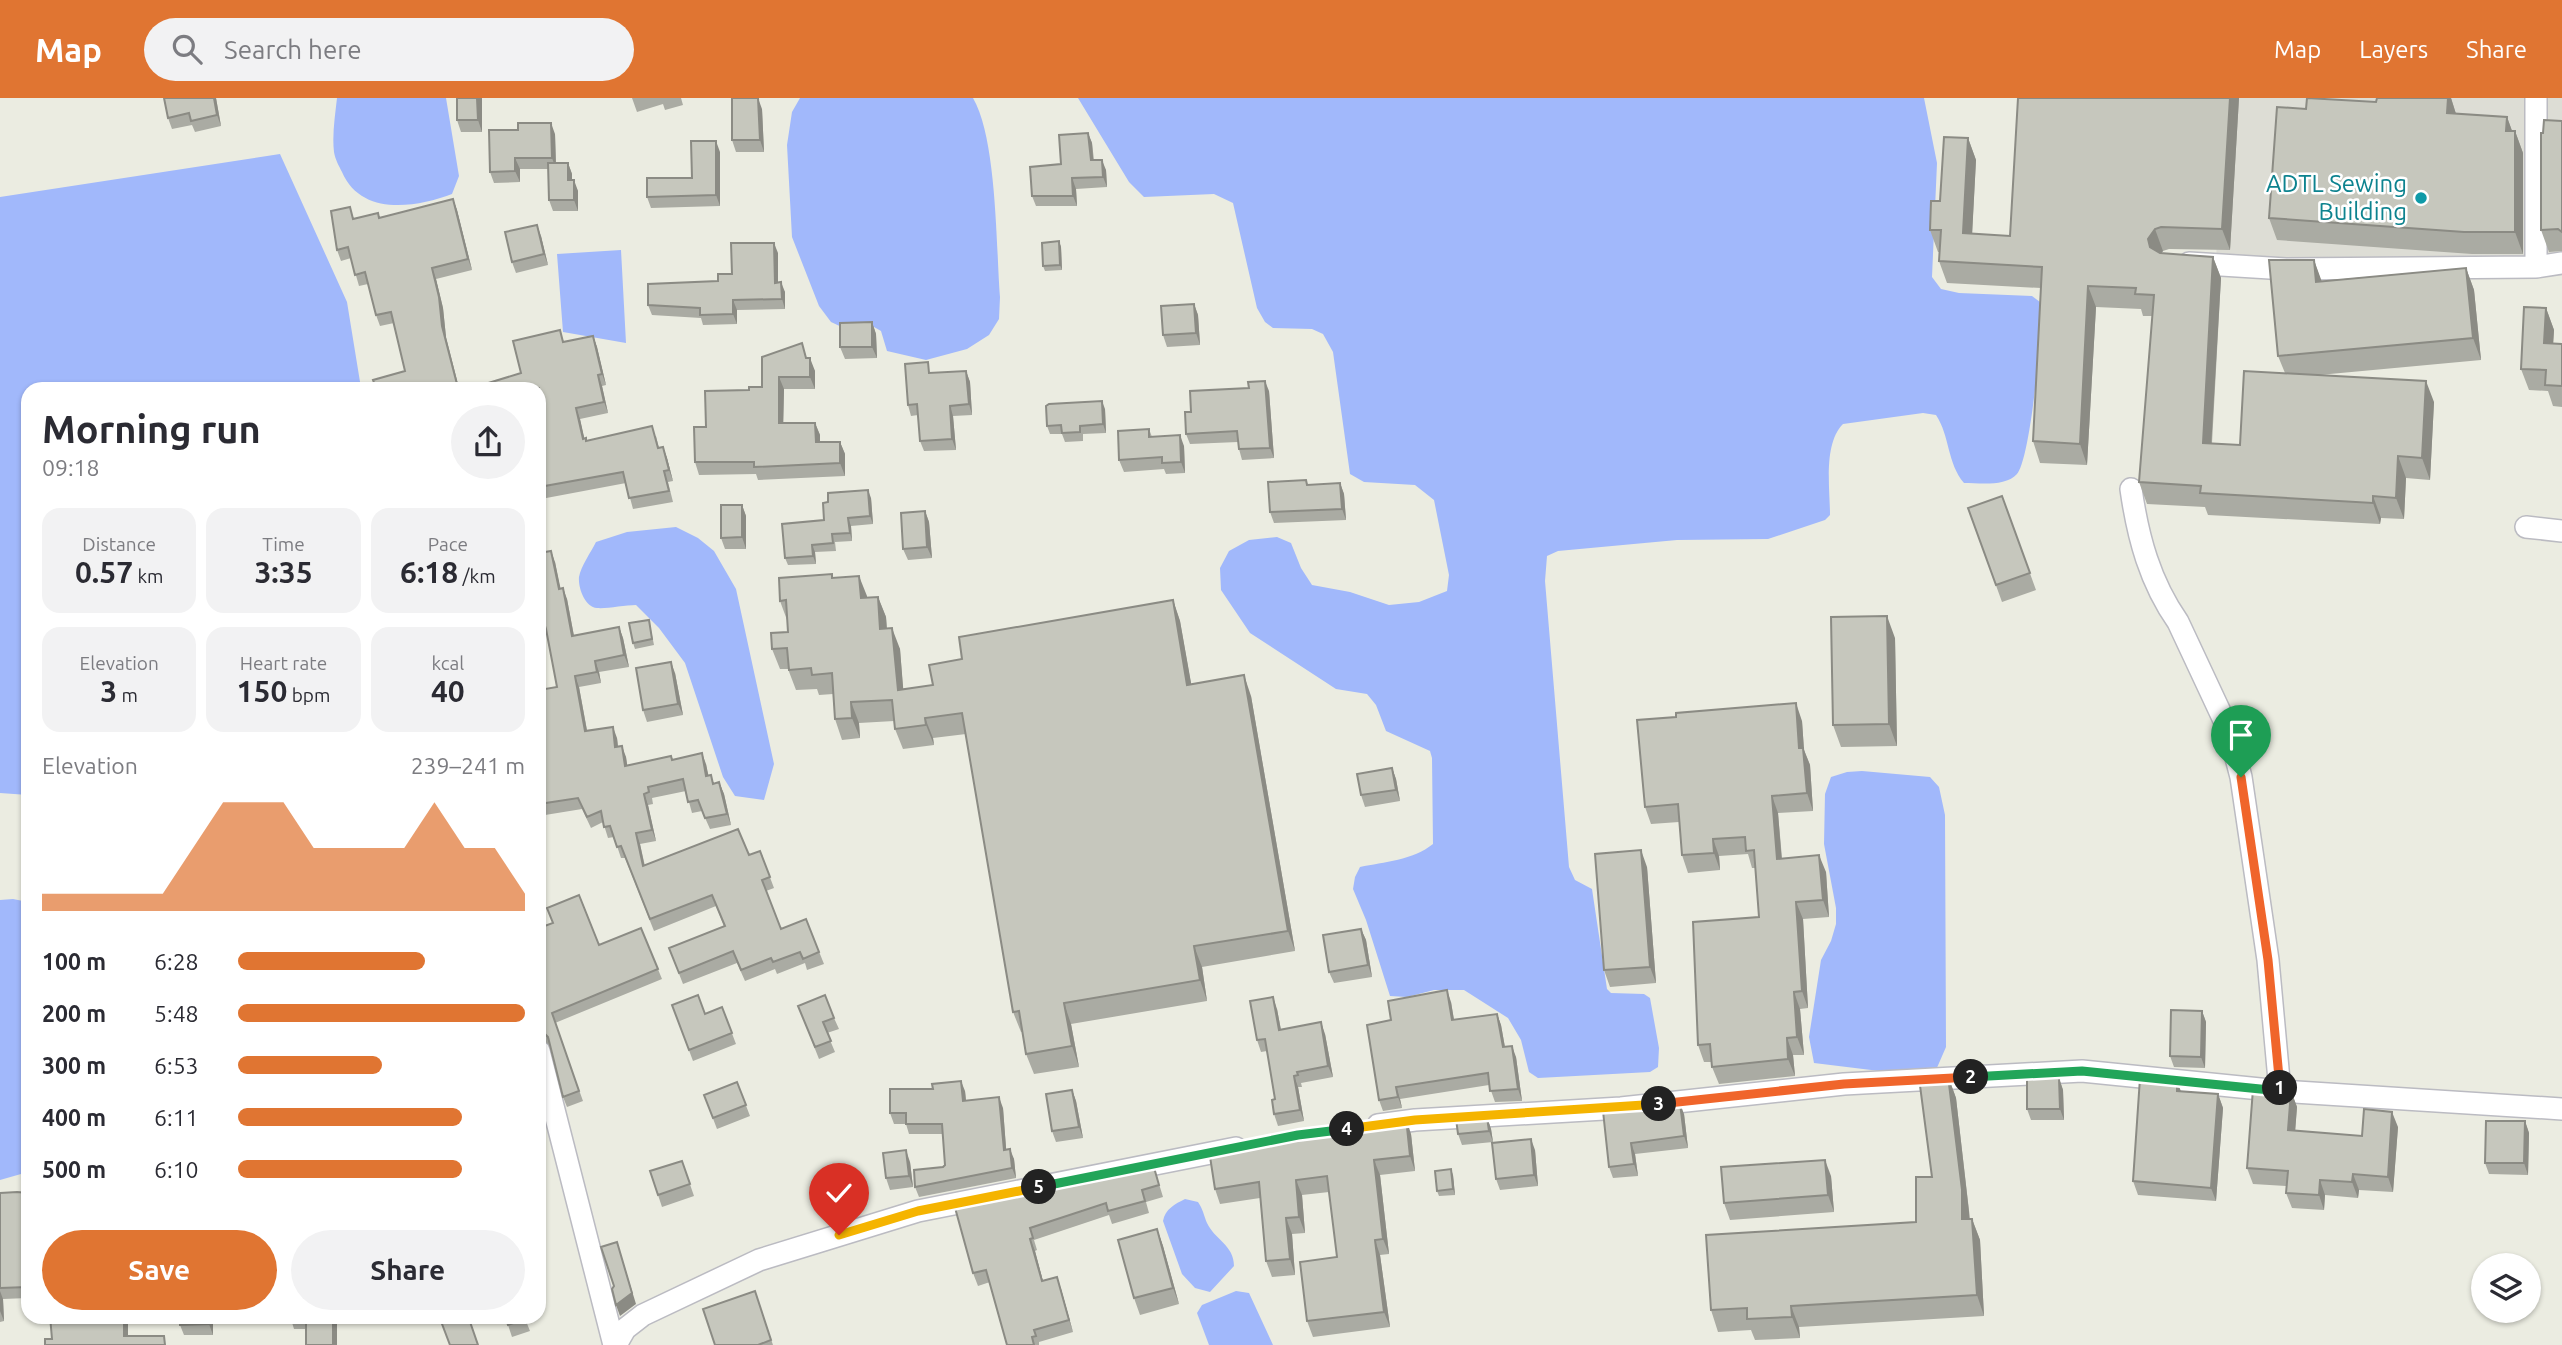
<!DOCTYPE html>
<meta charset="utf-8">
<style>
body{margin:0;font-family:Ubuntu,sans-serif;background:#f2f2f3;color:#2b2b33;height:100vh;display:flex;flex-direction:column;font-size:26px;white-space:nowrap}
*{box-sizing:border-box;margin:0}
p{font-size:23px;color:#7c7c81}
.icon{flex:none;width:38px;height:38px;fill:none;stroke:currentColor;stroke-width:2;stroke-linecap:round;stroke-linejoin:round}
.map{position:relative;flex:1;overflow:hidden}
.panel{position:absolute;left:21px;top:284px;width:525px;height:942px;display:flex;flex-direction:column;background:#fff;border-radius:21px;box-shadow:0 2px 5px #0004}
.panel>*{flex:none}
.fabs{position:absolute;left:2471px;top:1155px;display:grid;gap:14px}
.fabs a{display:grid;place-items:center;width:70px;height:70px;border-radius:50%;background:#fff;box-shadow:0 2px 5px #0004;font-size:35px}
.pin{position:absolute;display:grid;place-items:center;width:60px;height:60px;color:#fff;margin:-72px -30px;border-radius:50% 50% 50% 0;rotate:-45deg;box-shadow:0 0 7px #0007}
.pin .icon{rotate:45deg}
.km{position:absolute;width:35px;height:35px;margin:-18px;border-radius:50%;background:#222;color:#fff;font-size:19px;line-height:35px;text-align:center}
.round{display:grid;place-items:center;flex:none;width:74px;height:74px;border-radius:37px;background:#f2f2f3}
.summary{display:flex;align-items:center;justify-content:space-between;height:119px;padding:0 21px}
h1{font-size:38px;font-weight:700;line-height:52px}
.stats{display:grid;grid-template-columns:repeat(3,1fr);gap:10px;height:119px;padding:7px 21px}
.stats div{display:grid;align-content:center;border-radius:18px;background:#f2f2f3;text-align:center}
.stats b{font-size:30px;font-weight:700}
.stats small{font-size:19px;font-weight:400}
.stats p{font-size:19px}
.chart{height:196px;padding:14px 21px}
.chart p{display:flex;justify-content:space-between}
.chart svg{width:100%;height:126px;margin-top:7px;fill:#e07532;opacity:.7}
.button{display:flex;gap:14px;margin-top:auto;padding:14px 21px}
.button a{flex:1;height:80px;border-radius:42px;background:#e07532;color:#fff;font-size:28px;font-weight:700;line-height:80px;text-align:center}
.button a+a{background:#f2f2f3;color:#2b2b33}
ul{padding:0 21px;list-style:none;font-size:23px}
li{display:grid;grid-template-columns:112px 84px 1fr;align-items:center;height:52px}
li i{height:18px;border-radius:9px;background:#e07532}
header{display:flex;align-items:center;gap:42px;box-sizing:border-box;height:98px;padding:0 35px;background:#e07532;color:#fff}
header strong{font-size:33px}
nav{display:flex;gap:38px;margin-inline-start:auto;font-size:24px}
.search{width:490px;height:63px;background:#f2f2f3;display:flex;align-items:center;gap:18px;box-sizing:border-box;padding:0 24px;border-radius:38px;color:#7c7c81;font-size:26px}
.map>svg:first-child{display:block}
</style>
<header>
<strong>Map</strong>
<div class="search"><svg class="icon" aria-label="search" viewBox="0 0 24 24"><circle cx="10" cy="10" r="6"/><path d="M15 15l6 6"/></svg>Search here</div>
<nav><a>Map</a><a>Layers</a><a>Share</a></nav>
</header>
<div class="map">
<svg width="2562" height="1247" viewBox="0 0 2562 1247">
<rect width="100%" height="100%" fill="#ebece1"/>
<path fill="#ddddd5" d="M2225,0H2562V165L2530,181L2341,162L2216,161Z"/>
<path fill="#a1b8fb" d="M337,0H446L459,78L452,96C415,110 361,118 342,74C339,68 335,61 334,54C332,37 335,18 337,0Z
M800,0H973C997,41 996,149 1000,199L999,221L989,237L967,251L926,262L887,253L881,233L874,229L846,231L831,224L819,208L792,139L787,47L792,14Z
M1078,0H1924L1937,65L1932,179L1941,191L1959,195L2032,198L2040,204C2044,225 2030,363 2017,376C2005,389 1980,385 1964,385C1947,365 1950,338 1936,317L1923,315L1843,326C1823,346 1830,391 1830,417L1825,422L1768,441L1677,442L1558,453L1547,458L1545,483L1569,769L1575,782L1592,791L1607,891L1611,895L1644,896L1650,900L1659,950L1658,969L1650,974L1538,980L1529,974L1521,942L1508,920L1464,892H1434L1407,899L1390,898L1366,822L1353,791L1355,779L1360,769C1384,764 1413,762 1433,746L1432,660L1430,653L1386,633L1376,607L1367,596L1336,591L1250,535L1221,492L1220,470L1229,453L1249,442L1277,439L1291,445L1301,470L1312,487L1350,494L1389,507L1419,504L1447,493L1449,477L1434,402L1415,387L1364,384L1350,376L1333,254L1323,236L1312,231L1273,230L1265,224L1257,210L1233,105L1214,96L1144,99L1129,84Z
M280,56L347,204L361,290H28V697L0,695V99Z
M621,152L626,245L563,234L557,156Z
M676,429L698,440L714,453L736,491L774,666L764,702L735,698L723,679L685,565L659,530L636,507C625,507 606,511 597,510C585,509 578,490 579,479C581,468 591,454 596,444L627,434Z
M1862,673L1930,679L1939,689L1945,717L1946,949L1936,972L1904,976L1814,965L1809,939L1821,862L1831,843L1836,826V810L1824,746L1825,696L1831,679L1847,674Z
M13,801L28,804V1074L0,1082V802Z
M1185,1101L1198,1104C1203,1111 1204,1118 1207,1125C1215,1142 1234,1147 1234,1168L1210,1194L1195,1190L1182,1176L1163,1123C1165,1111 1175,1106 1185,1101Z
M1236,1193L1249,1195L1273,1247H1209L1197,1215L1202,1207Z"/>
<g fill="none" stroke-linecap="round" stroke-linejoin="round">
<g stroke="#bbbbc2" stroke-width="24">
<path id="minor" d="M2536,0V169
M2189,165L2286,171L2536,169L2562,165
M2131,391C2138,440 2150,484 2178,524L2229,633L2241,679L2268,862L2280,993
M2526,429L2562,433
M539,953L614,1247
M1378,1027L1415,1022L1621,1010L1844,986L2082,973L2280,993L2562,1011
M616,1247L625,1231L643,1217L759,1162L918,1113L1236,1050"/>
</g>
<use href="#minor" stroke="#fff" stroke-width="21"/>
</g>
<path fill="#aaaba3" d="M216,0L221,28L195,34L192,27L172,31L168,20Z
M482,0V34H461L457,22Z
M632,0H681L683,7L665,12L663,6L637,14Z
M2239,0L2230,152L2169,151L2163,153L2161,155L2213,159L2221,180L2212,345L2240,347L2285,275L2278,258L2314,162L2321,183L2466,170L2474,192L2481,262L2319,277L2434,304L2430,382L2406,380L2404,421L2381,420L2380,426L2208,417L2205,409L2147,406L2139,384L2153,218H2143L2141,211L2096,209L2087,367L2040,365L2033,343L2041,190L1947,185L1939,163L1940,154H1938L1930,132L1940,103L1968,40L1976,62L1972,136L2010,138Z
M2451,0L2456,16L2507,19L2512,33H2515L2523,55V156H2472L2277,142L2269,120L2306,11L2376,4Z
M762,11L764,54H736L732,42Z
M2562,23V153L2549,154L2541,132L2543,35Z
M1088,35L1092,45L1094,62L1106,72L1107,89L1076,91L1077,108H1036L1032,98Z
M555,36L556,65H568L572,76V82L578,93V113H553L549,102L548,71H520V84L494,85L490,74Z
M720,54V108L651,110L647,99L692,80Z
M453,101L457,112L472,172L436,181L443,210L446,239L405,273L394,225L380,228L376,217L368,186L359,188L351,160L341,163L337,152L354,121L378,115L380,120Z
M541,138L548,167L516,175L512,164Z
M1059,143L1061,149L1062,172L1045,173L1043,168Z
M778,155V185L785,194V211L737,212V226L703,227L701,220L652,217L648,207L718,183Z
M1194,206L1198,217L1200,247L1167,249L1163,237Z
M2546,210L2554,232L2553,245L2562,246V309L2553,308L2548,293L2529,292L2521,271Z
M872,224L876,236L877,260L845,261L840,249Z
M593,238L597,249L606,287L602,288L608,315L580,321L584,340L587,343L656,338L659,350L663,349L667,360L673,383L668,384L673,404L633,411L626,385L541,401L544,416H540L543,434H539V290L521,275L564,244Z
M807,260L815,273V291H784L783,325H815L820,337V344H840L845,356V378L758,382L756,376L699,377L695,364L706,329L749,292L762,289Z
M966,273L970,284L972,317L953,318L956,352L924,353L920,343L918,317L911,318L908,307L932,275Z
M1269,293L1274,360L1242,362L1239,351L1238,344L1190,346L1186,336L1191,314Z
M1105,311L1106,335L1083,336V343L1065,344L1062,336H1050L1047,328Z
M1149,331L1152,339L1184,348L1185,375L1166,376L1164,371L1124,374L1119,362Z
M1306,382L1308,387L1340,385L1344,396L1346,422L1274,425L1270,414Z
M2002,398L2036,492L2002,504L1968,410Z
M871,400L873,426L851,428L852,443L835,444L836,453L815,454L816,466L788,467L785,460Z
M742,407L746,418V451H725L721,440Z
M925,413L929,424L932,460L908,462L903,451Z
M539,455L555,464L560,490L567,501L574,538L619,529L623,540L629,569L599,574L601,585L579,589L587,632L617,640L618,648L626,659L627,668L672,661L706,666L708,678L714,686L719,684L724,696L731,727L710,731L702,713L692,715L686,693L652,700L653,706L648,707L656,743L640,746L645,768L749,757L760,753L774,790L766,793L781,831L806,821L824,866L807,872L805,865L777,876L775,871L745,883L737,865L683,886L669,850L724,828L716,808L654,833L625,760H621L614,739L608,740L603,724L591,730L582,711L539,718V648L544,647L557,589L545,527L539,528Z
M832,476L833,480L867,499H878L886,519L887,530L900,551L903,591L933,587L962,561L1173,502L1180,523L1191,586L1251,598L1295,853L1202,869L1207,903L1071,926L1079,969L1034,976L1026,956L1022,934H1021L1013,914L966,636L933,640L934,647L903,651L895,631L894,623L859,625L860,640L842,642L835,621L833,596L819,597L817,591L796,592L788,571H780L772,551L788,534L787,522L780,503Z
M649,522L654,547L635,551L633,545Z
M1895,540L1897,648L1841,649L1833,627Z
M675,575L683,617L647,624L643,612Z
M1802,623L1804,652L1810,667L1813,713L1778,715L1782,760L1826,774L1829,819L1803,821L1808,910L1800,911L1804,957H1793L1795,978L1719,986L1712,969V964H1704L1698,947L1759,819L1756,770H1752L1748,756L1719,758L1720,772L1688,775L1682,757L1679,724L1651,726L1645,709Z
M1392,670L1396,681L1400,703L1365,709L1361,697Z
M1647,769L1656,885L1610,889L1604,872Z
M539,830L599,847L641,830L662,881L555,925L583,1003L567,1009L563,999L550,948L543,941H539Z
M1361,831L1366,842L1372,879L1334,885L1329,874Z
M1451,904L1454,922L1497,916L1501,927L1505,949L1516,959L1522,1003L1495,1004L1489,987L1400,1001L1402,1010L1383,1013L1379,1002L1391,922Z
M672,907L705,916L722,909L736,946L693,963Z
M798,908L834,920L839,931L827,935L835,954L819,961Z
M1277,911L1281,932L1325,936L1333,979L1301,985L1302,989H1298L1304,1023L1278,1028L1274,1016L1275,1001L1267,953L1261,954L1257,942Z
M2202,913L2206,924L2205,970L2174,969L2170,958Z
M1948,978L1956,1000L1970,1121H1972L1980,1142L1984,1218L1799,1229L1800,1240L1755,1242L1751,1232L1718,1234L1711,1212L1916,1124L1932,1079Z
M2059,980L2063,992L2064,1022H2031L2027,1011Z
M737,984L750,1018L717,1031L704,997Z
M1072,992L1076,1003L1083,1040L1056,1044L1052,1033Z
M965,993L966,1003L1003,1010L1006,1051L1014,1061L1016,1080L919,1099L915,1089L943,1069L945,1067L943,1036H909L906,1026H894L890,1015Z
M2181,993L2218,996L2223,1010L2216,1103L2138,1097L2133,1083Z
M2291,993L2297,1009L2295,1033L2362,1038L2398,1029L2393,1094L2359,1092L2358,1100L2325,1097L2324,1112L2292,1110L2286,1095V1088L2253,1086L2247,1070Z
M1603,1013L1684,1016L1688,1050L1635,1056L1638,1078L1613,1080L1609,1069Z
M1487,1019L1491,1031L1493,1044L1462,1047L1458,1036Z
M2525,1023L2529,1035L2528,1077L2489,1076L2485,1065Z
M1411,1036L1415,1073L1380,1077L1389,1156L1380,1157L1390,1229L1313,1239L1307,1223L1337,1159L1329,1094L1302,1097L1305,1135L1292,1136L1295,1177L1272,1179L1266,1163L1260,1100L1220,1106L1215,1091Z
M1535,1052L1538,1088L1500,1092L1496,1081Z
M682,1063L694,1098L662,1109L650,1073Z
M910,1064L913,1089L890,1092L886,1080Z
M1153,1066L1163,1099L1146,1104L1149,1115L1112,1126L1109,1117L1034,1142L1037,1152L1035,1153L1043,1183L1061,1191L1073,1234L1039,1244V1247H1007L990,1184L978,1188L973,1175L1068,1086Z
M1453,1077L1455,1097L1439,1098L1437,1093Z
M1831,1078L1834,1114L1730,1122L1724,1105Z
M0,1095H28V1200L3,1201L4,1223L0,1224Z
M1157,1131L1163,1148L1179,1206L1140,1217L1134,1200Z
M755,1193L773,1247H715Z
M213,1218V1237H184L180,1227Z
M290,1218H479L469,1221L442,1225H337L306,1231H294Z
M524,1218L530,1233L512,1239L508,1227Z"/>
<path fill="#8b8b84" d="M214,0H216L221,28L217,17Z
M477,0H482V34L478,22Z
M758,0L762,11L764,54L760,42Z
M2230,0H2239L2230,152L2222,131Z
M2448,0H2451L2456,16L2447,15Z
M2507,19L2515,41V33L2523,55V156L2515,134L2506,33Z
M551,25L555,36L556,71L552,60Z
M1088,35L1092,45L1094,73L1091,62Z
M1968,40L1976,62L1971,157L1963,135Z
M716,43L720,54V108L716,97Z
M515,60L520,71V84L515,73Z
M1102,62L1106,72L1107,89L1103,79Z
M568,65L572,76V93L568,82Z
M1072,80L1076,91L1077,108L1073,98Z
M574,82L578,93V113L574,102Z
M453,101L457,112L472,172L468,161Z
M537,127L541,138L548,167L544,156Z
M2155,131L2163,153L2156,163L2150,149L2148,141Z
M1059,143L1061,149L1062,172L1060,167Z
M774,145L778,155V195L775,185Z
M2213,159L2221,180L2210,367L2203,345Z
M2314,162L2322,184H2316Z
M432,170L436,181L443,210L446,239L459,290H458L442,228Z
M2466,170L2474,192L2481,262L2473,240Z
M781,184L785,194V211L782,201Z
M2088,188L2096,209L2087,367L2080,346Z
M733,202L737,212V226L733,216Z
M1194,206L1198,217L1200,247L1196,235Z
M2546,210L2554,232L2552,266L2544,245Z
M872,224L876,236L877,260L872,249Z
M593,238L597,249L606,287L602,276Z
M802,245L810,272V260L815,273V291L810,279Z
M966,273L970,284L972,317L969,306Z
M598,277L602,288L608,315L604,304Z
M779,279L784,291L783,338L779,325Z
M1265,283L1269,293L1274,360L1270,350Z
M2426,283L2434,304L2430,382L2422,360Z
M1102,303L1105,311L1106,335L1103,326Z
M950,308L953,318L956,352L952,341Z
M576,310L580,321L587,352L583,341Z
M815,325L820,337V356L816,344Z
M1180,337L1184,348L1185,375L1181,364Z
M840,344L845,356V378L840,365Z
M663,349L667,360L673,383L669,372Z
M2398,358L2406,380L2404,421L2396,400Z
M1340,385L1344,396L1346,422L1342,411Z
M868,392L871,400L873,426L870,418Z
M539,394L541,401L544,416L540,405Z
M2373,398L2381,420L2380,426L2373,405Z
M742,407L746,418V451L742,439Z
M925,413L929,424L932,460L927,449Z
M539,414L540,416L543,434L539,423Z
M848,420L851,428L852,443L850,435Z
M812,447L815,454L816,466L813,458Z
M551,453L555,464L563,502L559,491Z
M859,478L867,498L868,520L861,500Z
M563,490L567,501L576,549L572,538Z
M878,499L886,519L888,552L880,531Z
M1173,502L1180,523L1195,607L1187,587Z
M1887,518L1895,540L1897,648L1889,626Z
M619,529L623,540L629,569L624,557Z
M892,530L900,551L905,613L898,592Z
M595,563L599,574L601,585L597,574Z
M671,564L675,575L683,617L678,606Z
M1244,577L1251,598L1295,853L1288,833Z
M575,578L579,589L589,644L585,633Z
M851,604L859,625L860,640L852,620Z
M1796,605L1802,623L1804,652L1810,667L1813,713L1807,695L1799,650Z
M925,620L933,640L934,647L926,627Z
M613,629L617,640L619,660L615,649Z
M622,648L626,659L629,679L625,668Z
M702,655L706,666L711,689L706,678Z
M1392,670L1396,681L1400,703L1396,692Z
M719,684L724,696L731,727L727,716Z
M644,696L648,707L656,743L652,732Z
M1772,698L1778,715L1783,778L1777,761Z
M636,735L640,746L647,780L643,768Z
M1713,741L1719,758L1720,772L1714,755Z
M1641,752L1647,769L1656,885L1650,869Z
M1819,757L1826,774L1829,819L1823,802Z
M1796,804L1803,821L1808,910L1802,893Z
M1361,831L1366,842L1372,879L1368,867Z
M1194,848L1202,869L1207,903L1200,882Z
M1447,892L1451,904L1456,934L1452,922Z
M1794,894L1800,911L1804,957L1797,939Z
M1273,899L1277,911L1283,943L1279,932Z
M1064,905L1071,926L1079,969L1072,948Z
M2202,913L2206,924L2205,970L2201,959Z
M1497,916L1501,927L1507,961L1503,949Z
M1321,924L1325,936L1333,979L1328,968Z
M1787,940L1793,957L1795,978L1788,961Z
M1512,948L1516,959L1522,1003L1518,991Z
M1294,978L1298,989L1304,1023L1300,1012Z
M1948,978L1956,1000L1969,1114L1970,1143L1962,1121Z
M2059,980L2063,992L2064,1022L2060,1011Z
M961,983L965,993L967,1013L963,1003Z
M2177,983L2182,996L2177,993Z
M1396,989L1400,1001L1402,1010L1398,999Z
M1072,992L1076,1003L1083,1040L1079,1029Z
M2291,993L2297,1009L2294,1048L2288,1032Z
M2218,996L2223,1010L2216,1103L2211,1090Z
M999,999L1003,1010L1007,1062L1004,1052Z
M1680,1005L1684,1016L1688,1050L1684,1038Z
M2392,1014L2398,1029L2393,1094L2388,1079Z
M1487,1019L1491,1031L1493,1044L1489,1033Z
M1406,1020L1411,1036L1415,1073L1410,1058Z
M2525,1023L2529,1035L2528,1077L2524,1065Z
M1531,1041L1535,1052L1538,1088L1534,1077Z
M1631,1045L1635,1056L1638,1078L1634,1066Z
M1010,1051L1014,1061L1016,1080L1012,1070Z
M906,1052L910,1064L913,1089L909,1078Z
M1374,1062L1380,1077L1389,1156L1383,1141Z
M1825,1062L1831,1078L1834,1114L1828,1097Z
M1451,1071L1453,1077L1455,1097L1453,1091Z
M2353,1076L2359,1092L2358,1100L2352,1084Z
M1296,1082L1302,1097L1305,1135L1299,1119Z
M2320,1082L2325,1097L2324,1112L2319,1097Z
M1286,1120L1292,1136L1295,1177L1290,1161Z
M1972,1121L1980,1142L1984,1218L1977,1197Z
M1157,1131L1163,1148L1179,1206L1173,1190Z
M1030,1141L1035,1153L1046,1195L1042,1183Z
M1375,1142L1380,1157L1390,1229L1384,1214Z
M617,1144L636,1206L620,1218L616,1207Z
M1057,1179L1061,1191L1073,1234L1069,1222Z
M0,1193L3,1201L4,1223L0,1213Z
M1791,1208L1799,1229L1800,1240L1792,1219Z
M124,1218H128V1247L124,1238Z
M209,1218H213V1237L209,1226Z
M333,1218H334L337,1225V1247H333Z"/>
<path fill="#c6c7bd" stroke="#8b8b84" stroke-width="2" d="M164,0H214L217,17L191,23L189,15L168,20Z
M457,0H477L478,22H457Z
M732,0H758L760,42H732Z
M2018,0H2230L2222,131L2161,129L2155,131L2148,141L2150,149L2160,155L2213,159L2203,345L2240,347L2244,273L2426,283L2422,360L2398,358L2396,400L2373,398V405L2200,395L2201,388L2139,384L2154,197L2135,196L2136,190L2088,188L2080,346L2033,343L2042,169L1939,163L1941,132H1930L1931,103H1940L1944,39L1968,40L1963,135L2010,138Z
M2307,0L2376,4L2377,0H2448L2447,15L2507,19L2506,33H2515V134H2464L2269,120L2277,9L2306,11Z
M2544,22L2562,23V134L2558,131L2541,132V35H2543Z
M518,25H551L552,60H515V73L490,74L489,32H518Z
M1088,35L1091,62H1102L1103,79L1072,80L1073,98H1032L1030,69L1061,66L1059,37Z
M691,43H716V97L647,99V80H692Z
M548,65H568V82H574V102H549Z
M453,101L468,161L432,170L439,199L442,228L458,290H376L373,282L405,273L391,214L376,217L365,174L355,177L348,149L337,152L331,113L350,109L353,121L378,115L379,120Z
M537,127L544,156L512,164L505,134Z
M1059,143L1060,167L1043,168L1042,145Z
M731,145H774L775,185L781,184L782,201L733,202V216L700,217V210L648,207V186L718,183V176H732Z
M2269,162H2314L2316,184L2466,170L2473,240L2278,258Z
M1194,206L1196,235L1163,237L1161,208Z
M2524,209L2546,210L2544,245L2562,246V288L2545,287L2546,272L2521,271Z
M872,224V249H840V225Z
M560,232L563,244L593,238L602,276L598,277L604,304L576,310L583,341L586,340V343L652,328L658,350L663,349L669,372L664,373L669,393L629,400L623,374L539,389V290H472L521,275L513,243Z
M802,245L806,260H810V279H779V325H815L816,344H840V365L754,369V364H695L694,329H706L705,293L749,292V289H762V259Z
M928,264L929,275L966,273L969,306L950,308L952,341L920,343L917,306L908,307L905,266Z
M1265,283L1270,350L1239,351L1237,333L1186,336L1185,314H1191L1190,293L1249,290L1248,284Z
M1102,303L1103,326L1080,328V334L1062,335L1061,327L1047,328L1046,308L1049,306Z
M1149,331V339L1180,337L1181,364L1162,365V359L1119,362L1118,333Z
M1306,382L1307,387L1340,385L1342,411L1270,414L1268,384Z
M868,392L870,418L848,420L850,435L832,436L833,445L812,447L813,458L785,460L782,426L824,422L823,405L828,404V395Z
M2002,398L2030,475L1996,487L1968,410Z
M721,407H742V439L721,440Z
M925,413L927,449L903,451L901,415Z
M551,453L559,491L563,490L572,538L619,529L624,557L595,563L597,574L575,578L585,633L613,629L615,649L622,648L625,668L671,658L672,662L702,655L706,678L711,677L713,686L719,684L727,716L705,720L698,702L688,704L683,681L648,689L649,694L644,696L652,732L636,735L643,768L738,731L749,757L760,753L770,779L762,782L781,831L806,821L819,854L803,861L800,854L773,864L771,860L741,872L733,853L679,875L669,850L725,828L712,797L650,821L621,748L617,749L610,728L604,729L601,713L587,719L578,700L539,706V648L544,647L539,619V592L557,589L546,531L541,516H539V455Z
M832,476V480L859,478L861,500L878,499L880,531L892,530L898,592L933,587L929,567L962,561L959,539L1173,502L1187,587L1244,577L1288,833L1194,848L1200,882L1064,905L1072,948L1026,956L1019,913L1013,914L962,615L925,620L926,627L895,631L892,602L851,604L852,620L835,621L832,575L812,577L811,570L789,572L787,550L772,551L771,535L788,534L786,502L780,503L779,480Z
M1887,518L1889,626L1833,627L1831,519Z
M649,522L652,541L633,545L629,525Z
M671,564L678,606L643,612L636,570Z
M1796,605L1799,650H1803L1807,695L1772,698L1777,761L1819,757L1823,802L1796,804L1802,893L1794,894L1797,939L1787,940L1788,961L1712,969L1710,946L1698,947L1693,824L1759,819L1754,752L1746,753L1745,739L1713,741L1714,755L1682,757L1678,706L1645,709L1637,622L1676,619V615Z
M1392,670L1396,692L1361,697L1357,676Z
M1641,752L1650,869L1604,872L1595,756Z
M579,797L599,847L641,830L658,871L552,915L579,993L563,999L548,939L539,930V830L553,825L547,810Z
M1361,831L1368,867L1329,874L1323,837Z
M1447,892L1452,922L1497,916L1503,949L1512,948L1518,991L1490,993L1488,975L1396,989L1398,999L1379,1002L1367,927L1391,922L1388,903Z
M698,897L705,916L722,909L732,935L689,952L672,907Z
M825,897L834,920L823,924L831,943L815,949L798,908Z
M1273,899L1279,932L1321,924L1328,968L1297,974L1298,977L1294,978L1300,1012L1274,1016L1272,1002L1275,1001L1265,941L1257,942L1250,903Z
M2171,912L2202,913L2201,959L2170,958Z
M1948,978L1962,1092V1121H1972L1977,1197L1791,1208L1792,1219L1747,1221V1210L1711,1212L1706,1137L1916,1124V1079H1932L1919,980Z
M2059,980L2060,1011H2027V981Z
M2140,980L2177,983V993L2218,996L2211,1090L2133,1083Z
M961,983L963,1003L999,999L1004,1052L1010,1051L1012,1070L915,1089L914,1072L943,1069L945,1067L942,1026H906V1015H890V991H933L932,986Z
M737,984L746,1007L713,1020L704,997Z
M2253,991L2291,993L2288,1032L2362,1038L2364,1011L2392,1014L2388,1079L2353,1076L2352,1084L2320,1082L2319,1097L2286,1095L2288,1073L2247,1070Z
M1072,992L1079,1029L1052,1033L1046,996Z
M1680,1005L1684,1038L1631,1045L1634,1066L1609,1069L1603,1013Z
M1487,1019L1489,1033L1458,1036L1456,1021Z
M1406,1020L1410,1058L1374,1062L1383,1141L1375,1142L1384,1214L1307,1223L1300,1164L1337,1159L1327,1078L1296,1082L1299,1119L1286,1120L1290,1161L1266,1163L1259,1084L1215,1091L1209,1052L1277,1040V1038L1294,1034Z
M2486,1023H2525L2524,1065H2485Z
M1531,1041L1534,1077L1496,1081L1492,1045Z
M906,1052L909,1078L886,1080L883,1055Z
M1825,1062L1828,1097L1724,1105L1721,1069Z
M682,1063L690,1086L658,1097L650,1073Z
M1153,1066L1159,1087L1142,1092L1145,1103L1108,1113L1106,1105L1030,1130L1033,1140L1030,1141L1042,1183L1057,1179L1069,1222L1034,1232L1036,1238L1032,1239L1034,1247H1007L986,1172L973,1175L954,1106L1020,1093V1095L1067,1084V1086Z
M1451,1071L1453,1091L1437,1093L1435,1073Z
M17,1094L28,1095V1189L0,1190V1095Z
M1157,1131L1173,1190L1134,1200L1118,1142Z
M617,1144L632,1195L616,1207L612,1191L614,1188L601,1149Z
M755,1193L771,1242L758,1247H715L703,1211Z
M50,1218H124V1238H164L165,1247H45V1241H52Z
M180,1218H209V1226L180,1227Z
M290,1218H333V1247H306V1221H290Z
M439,1218H468L478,1247H450Z
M505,1218H524L525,1221L508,1227Z"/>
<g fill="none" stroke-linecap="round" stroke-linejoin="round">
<g stroke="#fff" stroke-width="14">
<path id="split-1" d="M2241,679L2268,862L2280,990"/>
</g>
<g stroke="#fff" stroke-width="14">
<path id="split-2" d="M1971,979L2082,973L2280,993V990"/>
</g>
<g stroke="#fff" stroke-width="14">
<path id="split-3" d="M1659,1006L1844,986L1971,979"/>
</g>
<g stroke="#fff" stroke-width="14">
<path id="split-4" d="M1347,1031L1415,1022L1659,1006"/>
</g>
<g stroke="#fff" stroke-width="14">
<path id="split-5" d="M1039,1089L1298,1037L1347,1031"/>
</g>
<g stroke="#fff" stroke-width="14">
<path id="split-6" d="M839,1137L918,1113L1039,1089"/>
</g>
<use href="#split-1" stroke="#f0652b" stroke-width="9"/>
<use href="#split-2" stroke="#22a559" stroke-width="9"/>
<use href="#split-3" stroke="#f0652b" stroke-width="9"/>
<use href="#split-4" stroke="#f5b400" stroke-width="9"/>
<use href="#split-5" stroke="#22a559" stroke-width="9"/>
<use href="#split-6" stroke="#f5b400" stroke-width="9"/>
</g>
<circle fill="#0f9aa8" stroke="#fff" stroke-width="2.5" cx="2421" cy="100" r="7"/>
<g text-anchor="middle" stroke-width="5" stroke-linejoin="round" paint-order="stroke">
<g font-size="24" fill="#0d838f" stroke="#fff" text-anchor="end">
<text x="2407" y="94">ADTL Sewing<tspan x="2407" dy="28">Building</tspan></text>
</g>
</g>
</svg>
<div class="fabs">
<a><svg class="icon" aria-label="layers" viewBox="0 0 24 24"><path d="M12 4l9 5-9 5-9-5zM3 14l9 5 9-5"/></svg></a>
</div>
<div class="pin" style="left:2241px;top:679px;background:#1e9e55"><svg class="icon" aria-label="arrive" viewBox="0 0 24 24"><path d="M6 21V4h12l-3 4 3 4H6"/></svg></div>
<div class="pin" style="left:839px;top:1137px;background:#d93025"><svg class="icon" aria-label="check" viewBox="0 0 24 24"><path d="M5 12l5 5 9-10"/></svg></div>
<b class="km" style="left:2280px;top:990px">1</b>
<b class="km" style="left:1971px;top:979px">2</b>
<b class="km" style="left:1659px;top:1006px">3</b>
<b class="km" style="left:1347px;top:1031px">4</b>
<b class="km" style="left:1039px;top:1089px">5</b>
<section class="panel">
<div class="summary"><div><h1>Morning run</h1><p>09:18</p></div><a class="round"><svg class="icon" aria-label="share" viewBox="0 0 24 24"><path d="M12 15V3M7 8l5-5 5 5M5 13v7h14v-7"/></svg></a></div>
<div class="stats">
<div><p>Distance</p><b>0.57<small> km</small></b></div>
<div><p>Time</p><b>3:35</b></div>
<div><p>Pace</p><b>6:18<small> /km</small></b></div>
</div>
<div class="stats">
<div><p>Elevation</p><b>3<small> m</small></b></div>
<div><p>Heart rate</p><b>150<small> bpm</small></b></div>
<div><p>kcal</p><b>40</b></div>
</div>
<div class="chart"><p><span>Elevation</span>239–241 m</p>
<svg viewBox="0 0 160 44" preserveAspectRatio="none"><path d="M0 44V38L10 38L20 38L30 38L40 38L50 22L60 6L70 6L80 6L90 22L100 22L110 22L120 22L130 6L140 22L150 22L160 38V44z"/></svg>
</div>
<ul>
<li><b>100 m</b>6:28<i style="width:65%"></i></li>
<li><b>200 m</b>5:48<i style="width:100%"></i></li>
<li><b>300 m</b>6:53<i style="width:50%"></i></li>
<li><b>400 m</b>6:11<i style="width:78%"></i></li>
<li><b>500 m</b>6:10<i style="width:78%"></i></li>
</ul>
<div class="button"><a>Save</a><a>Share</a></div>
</section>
</div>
